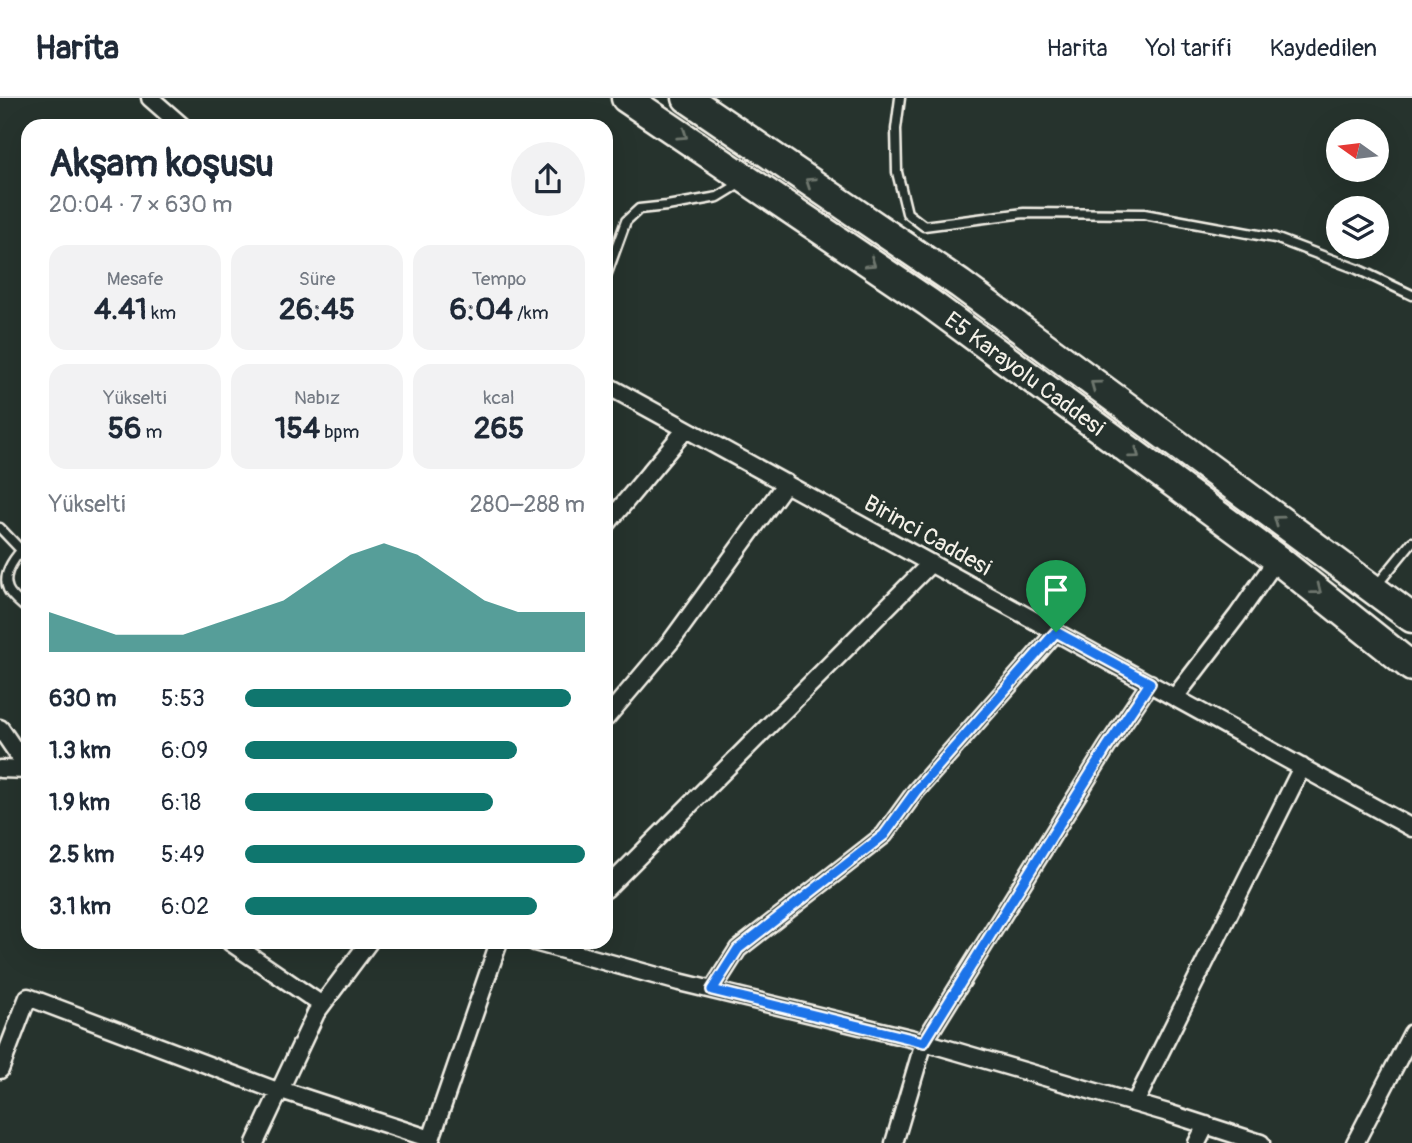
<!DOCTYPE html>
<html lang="tr">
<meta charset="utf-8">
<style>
body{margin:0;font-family:Pangolin,sans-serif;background:#f2f2f3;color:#1f2937;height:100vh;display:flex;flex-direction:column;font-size:26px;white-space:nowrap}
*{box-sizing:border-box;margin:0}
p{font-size:23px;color:#747a83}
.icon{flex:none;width:38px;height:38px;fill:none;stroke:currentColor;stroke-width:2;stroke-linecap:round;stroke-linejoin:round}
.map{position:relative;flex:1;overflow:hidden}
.side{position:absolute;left:21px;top:21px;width:592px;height:830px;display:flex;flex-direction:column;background:#fff;border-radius:21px;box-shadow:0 7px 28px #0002}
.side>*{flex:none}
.needle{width:46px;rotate:284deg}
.tools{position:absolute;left:1326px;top:21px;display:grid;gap:14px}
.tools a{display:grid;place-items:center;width:63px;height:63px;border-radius:50%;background:#fff;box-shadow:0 7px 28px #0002;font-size:35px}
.pin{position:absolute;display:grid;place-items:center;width:60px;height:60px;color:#fff;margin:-72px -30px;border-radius:50% 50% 50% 0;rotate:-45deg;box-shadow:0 0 7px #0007}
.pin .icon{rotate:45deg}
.round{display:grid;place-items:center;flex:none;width:74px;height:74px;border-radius:37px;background:#f2f2f3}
.summary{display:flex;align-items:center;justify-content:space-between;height:119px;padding:0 28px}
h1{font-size:38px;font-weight:700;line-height:52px}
.figures{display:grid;grid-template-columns:repeat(3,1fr);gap:10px;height:119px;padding:7px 28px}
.figures div{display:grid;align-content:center;border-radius:18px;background:#f2f2f3;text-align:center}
.figures b{font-size:30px;font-weight:700}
.figures small{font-size:19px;font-weight:400}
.figures p{font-size:19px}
.chart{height:196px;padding:14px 28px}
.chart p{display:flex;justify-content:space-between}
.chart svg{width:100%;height:126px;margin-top:7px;fill:#0f766e;opacity:.7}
ul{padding:0 28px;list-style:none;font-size:23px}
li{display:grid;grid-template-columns:112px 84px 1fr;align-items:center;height:52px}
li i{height:18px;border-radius:9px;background:#0f766e}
header{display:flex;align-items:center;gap:42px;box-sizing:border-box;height:98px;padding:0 35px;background:#fff;border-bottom:2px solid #e0e1e3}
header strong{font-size:33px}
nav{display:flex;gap:38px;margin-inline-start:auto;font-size:24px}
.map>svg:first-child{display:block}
</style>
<header>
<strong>Harita</strong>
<nav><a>Harita</a><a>Yol tarifi</a><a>Kaydedilen</a></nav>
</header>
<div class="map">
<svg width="1412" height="1045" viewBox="0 0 1412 1045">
<rect width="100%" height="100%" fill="#26332d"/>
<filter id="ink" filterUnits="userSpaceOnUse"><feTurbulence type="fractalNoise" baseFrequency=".0143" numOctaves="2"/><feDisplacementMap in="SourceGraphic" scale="14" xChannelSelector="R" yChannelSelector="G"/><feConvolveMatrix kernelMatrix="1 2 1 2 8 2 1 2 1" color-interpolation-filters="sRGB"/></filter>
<g filter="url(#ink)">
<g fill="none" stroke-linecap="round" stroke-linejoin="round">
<g stroke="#f4f1e8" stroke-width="13">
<path id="lane" d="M900,0L896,31L897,74L907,115L924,128L1024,115L1144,116L1275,140L1357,171L1412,197
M606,178L626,123L639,111L667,108L718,99L741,85
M0,430L21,452
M28,446C17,456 1,475 8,491C11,499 22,506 28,512
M1376,488L1412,444"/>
</g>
<g stroke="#f4f1e8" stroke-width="21">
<path id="street" d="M150,0L182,28
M606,287L1412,730
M606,427L686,331
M1175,599L1237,518L1277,461
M606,620L672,542L786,385
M0,630L28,671
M0,671L28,672
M606,791L931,465
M230,844L322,907
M534,844L679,884L914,941L1168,1015L1261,1045
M712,892L738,851L884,737L916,693L1056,534
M0,972L28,899L280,994
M281,992L431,1041L430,1045
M1135,1005L1302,669
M431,1041L499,844
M255,1045L316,915L369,844
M894,1045L924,944L1107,649L1150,585
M1197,1045L1206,1027
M1355,1045L1412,935"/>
</g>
<g stroke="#f4f1e8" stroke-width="33">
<g id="highway">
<path id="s1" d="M626,0L928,204L1277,461L1412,569"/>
<path d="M687,0L960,186L1412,520"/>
</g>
</g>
<use href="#lane" stroke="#26332d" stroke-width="8"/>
<use href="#street" stroke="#26332d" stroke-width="16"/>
<use href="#highway" stroke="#26332d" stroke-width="28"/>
</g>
<defs><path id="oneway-chevron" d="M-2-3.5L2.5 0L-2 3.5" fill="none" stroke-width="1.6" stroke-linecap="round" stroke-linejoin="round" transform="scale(1.75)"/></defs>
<g stroke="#6e766e">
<use href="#oneway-chevron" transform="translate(683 37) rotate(34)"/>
<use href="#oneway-chevron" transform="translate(810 84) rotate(-146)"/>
<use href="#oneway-chevron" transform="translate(871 165) rotate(34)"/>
<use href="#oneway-chevron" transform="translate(1095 287) rotate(-144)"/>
<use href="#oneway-chevron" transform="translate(1135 356) rotate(36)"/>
<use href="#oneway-chevron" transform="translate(1278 422) rotate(-144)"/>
<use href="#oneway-chevron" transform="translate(1317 492) rotate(38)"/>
</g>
</g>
<g fill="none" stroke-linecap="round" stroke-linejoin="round" filter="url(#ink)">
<g stroke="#fff" stroke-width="14">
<path id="route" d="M1056,534L1150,585L1107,649L924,944L712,892L738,851L884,737L916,693Z"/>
</g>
<use href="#route" stroke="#1a73e8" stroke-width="9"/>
</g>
<g text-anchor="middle" stroke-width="6" stroke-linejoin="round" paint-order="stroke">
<g font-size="23" fill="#f4f1e8" stroke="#26332d">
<text dy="8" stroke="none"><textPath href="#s1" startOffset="485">E5 Karayolu Caddesi</textPath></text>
<text transform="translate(928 437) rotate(29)" y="8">Birinci Caddesi</text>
</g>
</g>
</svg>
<div class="tools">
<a><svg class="needle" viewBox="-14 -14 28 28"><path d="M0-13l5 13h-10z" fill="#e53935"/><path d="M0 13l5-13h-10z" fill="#747a83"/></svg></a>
<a><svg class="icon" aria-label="layers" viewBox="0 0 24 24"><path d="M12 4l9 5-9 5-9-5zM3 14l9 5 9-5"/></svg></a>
</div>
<div class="pin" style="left:1056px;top:534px;background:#1e9e55"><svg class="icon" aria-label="arrive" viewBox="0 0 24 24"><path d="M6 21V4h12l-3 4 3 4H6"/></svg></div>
<section class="side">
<div class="summary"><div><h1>Akşam koşusu</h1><p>20:04 · 7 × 630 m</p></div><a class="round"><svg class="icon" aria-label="share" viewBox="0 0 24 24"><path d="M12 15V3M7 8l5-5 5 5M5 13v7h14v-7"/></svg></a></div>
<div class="figures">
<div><p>Mesafe</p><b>4.41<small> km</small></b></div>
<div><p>Süre</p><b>26:45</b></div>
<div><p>Tempo</p><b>6:04<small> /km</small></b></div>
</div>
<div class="figures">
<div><p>Yükselti</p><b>56<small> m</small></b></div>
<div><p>Nabız</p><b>154<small> bpm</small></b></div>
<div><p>kcal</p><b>265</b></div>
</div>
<div class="chart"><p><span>Yükselti</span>280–288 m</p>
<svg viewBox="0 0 160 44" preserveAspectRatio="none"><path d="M0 44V30L10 34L20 38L30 38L40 38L50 34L60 30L70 26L80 18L90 10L100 6L110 10L120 18L130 26L140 30L150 30L160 30V44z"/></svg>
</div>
<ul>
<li><b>630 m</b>5:53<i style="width:96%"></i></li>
<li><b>1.3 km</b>6:09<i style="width:80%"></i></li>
<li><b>1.9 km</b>6:18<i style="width:73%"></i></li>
<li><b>2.5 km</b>5:49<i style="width:100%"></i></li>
<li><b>3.1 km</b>6:02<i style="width:86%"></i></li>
</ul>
</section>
</div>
